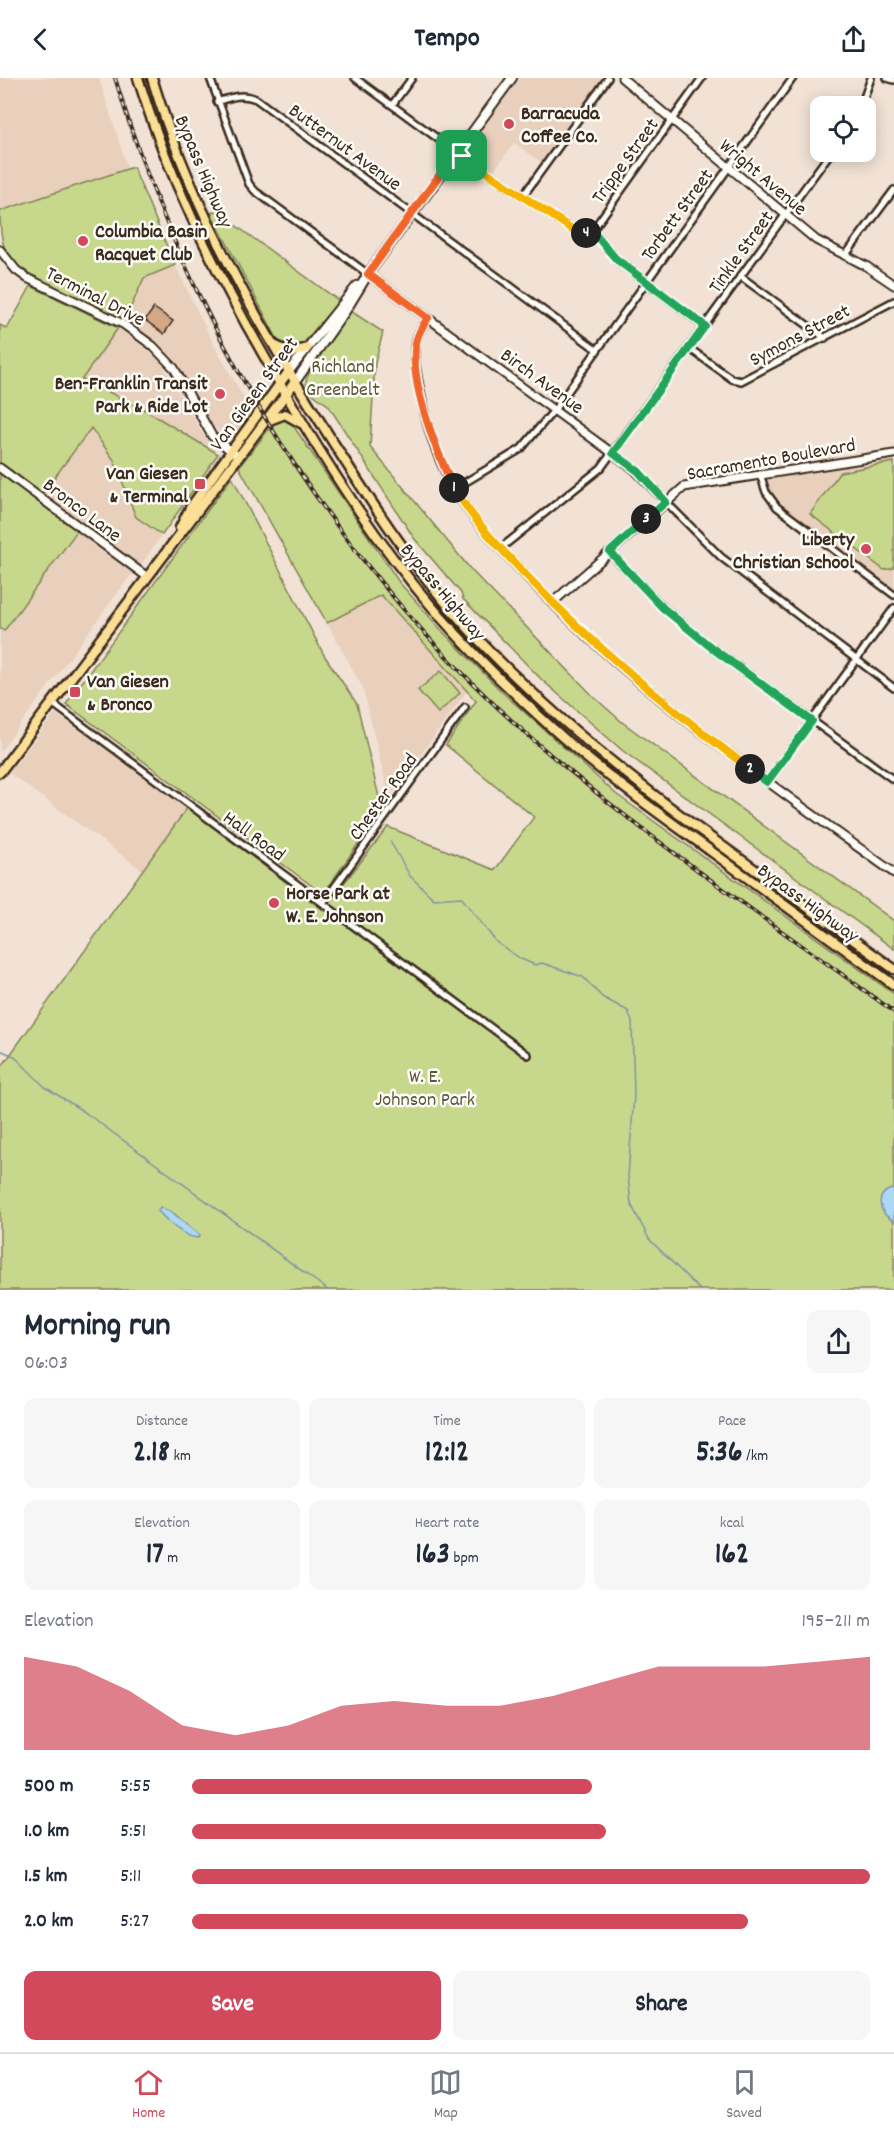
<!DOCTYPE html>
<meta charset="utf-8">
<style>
body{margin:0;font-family:Dekko,sans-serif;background:#f6f6f7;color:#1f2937;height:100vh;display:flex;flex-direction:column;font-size:22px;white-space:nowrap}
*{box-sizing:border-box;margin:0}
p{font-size:20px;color:#747a83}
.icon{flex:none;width:33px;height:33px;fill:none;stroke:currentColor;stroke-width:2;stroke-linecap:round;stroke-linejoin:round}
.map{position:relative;height:1212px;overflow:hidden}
.side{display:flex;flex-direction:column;background:#fff;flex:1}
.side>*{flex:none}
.buttons{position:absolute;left:810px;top:18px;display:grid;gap:12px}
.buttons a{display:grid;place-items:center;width:66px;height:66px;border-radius:12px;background:#fff;box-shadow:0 3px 15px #0003;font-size:30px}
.pin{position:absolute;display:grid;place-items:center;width:51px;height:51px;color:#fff;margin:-26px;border-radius:12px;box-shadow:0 3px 9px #0006}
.km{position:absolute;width:30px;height:30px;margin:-15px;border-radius:50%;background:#222;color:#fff;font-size:16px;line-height:30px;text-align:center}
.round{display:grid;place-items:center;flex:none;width:63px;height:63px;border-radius:12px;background:#f6f6f7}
.summary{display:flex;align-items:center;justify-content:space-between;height:102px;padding:0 24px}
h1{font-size:33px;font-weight:700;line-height:45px}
.stats{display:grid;grid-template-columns:repeat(3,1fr);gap:9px;height:102px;padding:6px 24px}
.stats div{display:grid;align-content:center;border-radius:12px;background:#f6f6f7;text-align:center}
.stats b{font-size:30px;font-weight:700}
.stats small{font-size:16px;font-weight:400}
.stats p{font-size:16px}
.chart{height:168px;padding:12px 24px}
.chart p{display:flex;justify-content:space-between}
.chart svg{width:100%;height:108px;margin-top:6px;fill:#d1495b;opacity:.7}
.action{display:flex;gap:12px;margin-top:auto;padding:12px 24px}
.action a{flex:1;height:69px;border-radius:12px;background:#d1495b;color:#fff;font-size:24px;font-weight:700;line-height:69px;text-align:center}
.action a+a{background:#f6f6f7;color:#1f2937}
ul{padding:0 24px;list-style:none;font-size:20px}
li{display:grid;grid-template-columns:96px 72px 1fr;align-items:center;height:45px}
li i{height:15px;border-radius:8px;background:#d1495b}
header{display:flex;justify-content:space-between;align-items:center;height:78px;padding:0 24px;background:#fff;font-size:27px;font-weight:700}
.tabs{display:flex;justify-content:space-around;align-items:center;height:84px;border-top:2px solid #e0e1e3;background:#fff;font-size:16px;color:#747a83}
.tabs a{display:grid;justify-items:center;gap:3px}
.tabs .current{color:#d1495b}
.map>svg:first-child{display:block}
</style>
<header><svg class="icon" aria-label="back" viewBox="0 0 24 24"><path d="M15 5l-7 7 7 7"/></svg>Tempo<svg class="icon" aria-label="share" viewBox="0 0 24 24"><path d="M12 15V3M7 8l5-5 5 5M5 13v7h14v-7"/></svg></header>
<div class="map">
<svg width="894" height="1212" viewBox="0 0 894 1212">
<rect width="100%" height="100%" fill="#f1e2d5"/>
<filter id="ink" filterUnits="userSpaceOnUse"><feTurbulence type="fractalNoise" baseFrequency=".0167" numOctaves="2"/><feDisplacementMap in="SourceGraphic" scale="12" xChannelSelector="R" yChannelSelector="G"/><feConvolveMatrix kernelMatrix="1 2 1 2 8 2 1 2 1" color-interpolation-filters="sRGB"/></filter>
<g filter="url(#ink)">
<path fill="#e8d0bd" d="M0,0H99L128,92L0,133Z
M518,0H602L541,84L514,65L493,94L466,76L465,72Z
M175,187L217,273L252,334L230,363L213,348L173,280L125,242L144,200Z
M118,250L159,281L201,353L218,376L145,332L82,301Z
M91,349L114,382L136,439L162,457L140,488L42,416Z
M894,380V511L779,428L769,415L766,404L770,400Z
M77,453L133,494L0,674V550L4,552Z
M380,517L467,613L389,720L363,610L327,545Z
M55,635L187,730L142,792L9,695Z"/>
<path fill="#c7d88d" stroke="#818156" stroke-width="1.5" d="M133,89L175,187L144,200L125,242L28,196C2,179 0,162 0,133Z
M216,133L339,223L301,268L291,271L280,266L211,135Z
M31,208L118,250L82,301L145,332L218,376L162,457L136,439L114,382L91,350L37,423L77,453L4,553L0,550V247L7,251Z
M349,232L383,254L375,285L370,369L472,493L594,619L622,644L894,843V871L623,673L542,602L463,521L461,515L414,460L328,327C320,321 307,314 306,304C305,296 342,243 349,232Z
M280,341L290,343L399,504L443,554L503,615L616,716L894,916V1212H0V991L187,730L323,832L388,749L495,792L534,739L446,667L476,623L381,517L327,545L239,389L274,345Z
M894,384V490L884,492L810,436L840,394Z
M232,399L324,577L357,626L382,732L323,816L66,626Z
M441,593L460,615L438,635L418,612Z"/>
<path fill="#acd7f8" stroke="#7f92a1" stroke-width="1.5" d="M891,1111L894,1112V1143C880,1136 873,1118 891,1111Z
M160,1129L173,1135L200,1157L199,1160C185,1160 168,1144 158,1133Z"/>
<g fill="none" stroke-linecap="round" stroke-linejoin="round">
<path stroke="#7f92a1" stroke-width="1.5" d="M390,763L410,798L434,821L461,819L497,865L521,881L535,887L542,885L583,899L602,919L628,933L632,944L634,1017L628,1098L631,1126L649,1161L700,1212
M0,972L14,978L45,1009L86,1035L328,1212"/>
</g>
<path fill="#d4a785" stroke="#3b2a1e" stroke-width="1.5" d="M154,230L173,243L164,256L145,242Z"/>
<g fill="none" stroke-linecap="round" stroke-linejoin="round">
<g stroke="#3b2a1e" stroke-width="10">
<path id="minor" d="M210,0L249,106L255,113L368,196
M355,0L456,74L578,155L584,156L592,153L616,181L704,248
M887,0L894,2
M217,24C231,19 242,15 256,21L596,271
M392,27L412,0
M861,28L871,0
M523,118L608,0
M592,153L702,0
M845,178L894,112
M740,198L825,260
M689,270L732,301L741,303L894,223
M760,396L766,414L777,429L894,517
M454,411L521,371L555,331L793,0
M666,424L721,479L894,610
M501,470L601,390L831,74
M610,475L663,529L712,570L894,702
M52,625L528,977
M767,704L894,530
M323,825L465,629"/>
</g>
<g stroke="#3b2a1e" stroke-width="11">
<path id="tertiary" d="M622,0L816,162L866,188L894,207
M0,172L16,192L27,200L123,246L153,268L174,290L212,358L239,379
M368,196L634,391L666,424
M428,240C425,246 419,253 417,260C411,277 418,301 421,318C427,350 438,383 455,412C475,446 504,474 530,502C638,616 768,704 894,795
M0,390L146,498
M552,525L684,409L894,376"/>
</g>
<g stroke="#3b2a1e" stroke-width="12">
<path id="secondary" d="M289,293L357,208
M295,304L346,232L368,196L512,0"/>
</g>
<g stroke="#3b2a1e" stroke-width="13">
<path id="primary" d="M180,450L190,430L289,293
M0,694L295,304"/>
</g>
<g stroke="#3b2a1e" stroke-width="13">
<path id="trunk" d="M138,0C168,98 212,187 263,276C314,367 370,458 439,537C473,576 511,613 550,648C599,693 654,732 708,771C770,816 832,861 894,907
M152,0C187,116 245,223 309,326C349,390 389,454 436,513C472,558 514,599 557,637C661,730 781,809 894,891
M274,267L291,275L307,270
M267,343L285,336L301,345"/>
</g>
<use href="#minor" stroke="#fdfcf7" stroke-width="5"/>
<use href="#tertiary" stroke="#fdfcf7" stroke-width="7"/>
<use href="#secondary" stroke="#fdfcf7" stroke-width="8"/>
<use href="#primary" stroke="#fbdf96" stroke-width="8"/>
<use href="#trunk" stroke="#fbdf96" stroke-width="8"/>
<g stroke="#3b2a1e" stroke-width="4">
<path id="rail" d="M115,0C186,237 317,459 497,629C619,743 760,836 894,934"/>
</g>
<use href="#rail" stroke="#fdfcf7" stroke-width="1.5" stroke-dasharray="4.5" stroke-linecap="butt"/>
</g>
</g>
<g fill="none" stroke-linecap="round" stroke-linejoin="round" filter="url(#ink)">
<g stroke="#fff" stroke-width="12">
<path id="split-1" d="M454,410C437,376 406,297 417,261C419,253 424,246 428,240L368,196L456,74L462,78"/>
</g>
<g stroke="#fff" stroke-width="12">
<path id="split-2" d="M454,410C473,442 498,468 523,494C593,568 669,630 750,691"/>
</g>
<g stroke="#fff" stroke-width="12">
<path id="split-3" d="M646,441L610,474L663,530L712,570L812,643L767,704L750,691"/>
</g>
<g stroke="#fff" stroke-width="12">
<path id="split-4" d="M586,155L592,153L616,181L705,248L613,375L638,393L666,424L646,441"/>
</g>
<g stroke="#fff" stroke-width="12">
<path id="split-5" d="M462,78L578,155H586"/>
</g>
<use href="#split-1" stroke="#f0652b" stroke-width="8"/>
<use href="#split-2" stroke="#f5b400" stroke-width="8"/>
<use href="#split-3" stroke="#22a559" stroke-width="8"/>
<use href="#split-4" stroke="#22a559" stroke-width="8"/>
<use href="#split-5" stroke="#f5b400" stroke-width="8"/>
</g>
<g fill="#d1495b" stroke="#fdfcf7" stroke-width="2">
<circle cx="509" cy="46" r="6"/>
<circle cx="83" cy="163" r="6"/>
<circle cx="220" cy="316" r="6"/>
<rect x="194" y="400" width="12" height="12" rx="3"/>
<circle cx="866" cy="471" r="6"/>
<rect x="69" y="608" width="12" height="12" rx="3"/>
<circle cx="274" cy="825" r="6"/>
</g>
<g text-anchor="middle" stroke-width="5" stroke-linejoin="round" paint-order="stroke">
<g font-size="20" font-weight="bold" fill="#3b2a1e" stroke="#fdfcf7" text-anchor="start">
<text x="521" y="41">Barracuda<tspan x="521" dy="23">Coffee Co.</tspan></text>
<text x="95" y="159">Columbia Basin<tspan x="95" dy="23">Racquet Club</tspan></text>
<text x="208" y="311" text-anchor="end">Ben-Franklin Transit<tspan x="208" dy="23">Park &amp; Ride Lot</tspan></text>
<text x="188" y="401" text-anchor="end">Van Giesen<tspan x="188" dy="23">&amp; Terminal</tspan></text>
<text x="854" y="467" text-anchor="end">Liberty<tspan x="854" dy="23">Christian School</tspan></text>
<text x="87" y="609">Van Giesen<tspan x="87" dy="23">&amp; Bronco</tspan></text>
<text x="286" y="821">Horse Park at<tspan x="286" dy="23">W. E. Johnson</tspan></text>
</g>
<g font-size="20" fill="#3b2a1e" stroke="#fdfcf7">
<text transform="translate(346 68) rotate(36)" y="7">Butternut Avenue</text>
<text transform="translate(624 82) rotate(-54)" y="7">Trippe Street</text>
<text transform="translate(205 93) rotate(67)" y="7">Bypass Highway</text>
<text transform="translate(764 98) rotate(40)" y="7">Wright Avenue</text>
<text transform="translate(676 136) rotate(-54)" y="7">Torbett Street</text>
<text transform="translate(740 173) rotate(-54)" y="7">Tinkle Street</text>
<text transform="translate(96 217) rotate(27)" y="7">Terminal Drive</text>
<text transform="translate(799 256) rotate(-28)" y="7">Symons Street</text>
<text transform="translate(543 302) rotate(36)" y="7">Birch Avenue</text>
<text transform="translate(253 315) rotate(-54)" y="7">Van Giesen Street</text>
<text transform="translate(771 380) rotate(-10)" y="7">Sacramento Boulevard</text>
<text transform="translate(83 431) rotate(37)" y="7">Bronco Lane</text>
<text transform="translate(444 513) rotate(50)" y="7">Bypass Highway</text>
<text transform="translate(382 718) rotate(-54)" y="7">Chester Road</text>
<text transform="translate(255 757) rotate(36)" y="7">Hall Road</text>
<text transform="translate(809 824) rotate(36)" y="7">Bypass Highway</text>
</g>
<g font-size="20" fill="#5e563a" stroke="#fdfcf7">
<text x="343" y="294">Richland<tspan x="343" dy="23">Greenbelt</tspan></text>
<text x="425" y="1004">W. E.<tspan x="425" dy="23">Johnson Park</tspan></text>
</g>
</g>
</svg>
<div class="buttons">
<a><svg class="icon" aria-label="locate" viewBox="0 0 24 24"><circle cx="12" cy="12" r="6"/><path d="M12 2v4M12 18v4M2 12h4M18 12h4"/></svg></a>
</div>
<div class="pin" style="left:462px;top:78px;background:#1e9e55"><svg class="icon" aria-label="arrive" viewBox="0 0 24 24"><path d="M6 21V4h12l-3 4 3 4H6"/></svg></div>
<b class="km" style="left:454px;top:410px">1</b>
<b class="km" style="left:750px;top:691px">2</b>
<b class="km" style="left:646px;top:441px">3</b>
<b class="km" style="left:586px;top:155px">4</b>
</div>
<section class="side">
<div class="summary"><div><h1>Morning run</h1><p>06:03</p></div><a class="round"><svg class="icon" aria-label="share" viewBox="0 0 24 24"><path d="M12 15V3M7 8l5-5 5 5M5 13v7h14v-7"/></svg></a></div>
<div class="stats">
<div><p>Distance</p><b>2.18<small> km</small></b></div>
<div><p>Time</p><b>12:12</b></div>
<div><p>Pace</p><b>5:36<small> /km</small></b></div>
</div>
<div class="stats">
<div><p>Elevation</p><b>17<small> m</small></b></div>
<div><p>Heart rate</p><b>163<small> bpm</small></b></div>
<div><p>kcal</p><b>162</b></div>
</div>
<div class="chart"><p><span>Elevation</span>195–211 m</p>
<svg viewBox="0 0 160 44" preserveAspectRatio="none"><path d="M0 44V6L10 10L20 20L30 34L40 38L50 34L60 26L70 24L80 26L90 26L100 22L110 16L120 10L130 10L140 10L150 8L160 6V44z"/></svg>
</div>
<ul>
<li><b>500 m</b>5:55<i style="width:59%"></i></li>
<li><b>1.0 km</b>5:51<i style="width:61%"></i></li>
<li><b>1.5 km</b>5:11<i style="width:100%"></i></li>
<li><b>2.0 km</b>5:27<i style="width:82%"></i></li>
</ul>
<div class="action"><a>Save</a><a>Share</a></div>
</section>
<nav class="tabs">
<a class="current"><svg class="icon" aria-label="home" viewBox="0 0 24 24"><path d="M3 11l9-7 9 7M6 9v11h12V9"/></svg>Home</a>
<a><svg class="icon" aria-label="map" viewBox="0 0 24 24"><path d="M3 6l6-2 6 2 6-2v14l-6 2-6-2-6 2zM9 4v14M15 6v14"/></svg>Map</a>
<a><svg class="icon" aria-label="saved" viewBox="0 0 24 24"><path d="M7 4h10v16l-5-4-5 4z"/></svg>Saved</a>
</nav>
